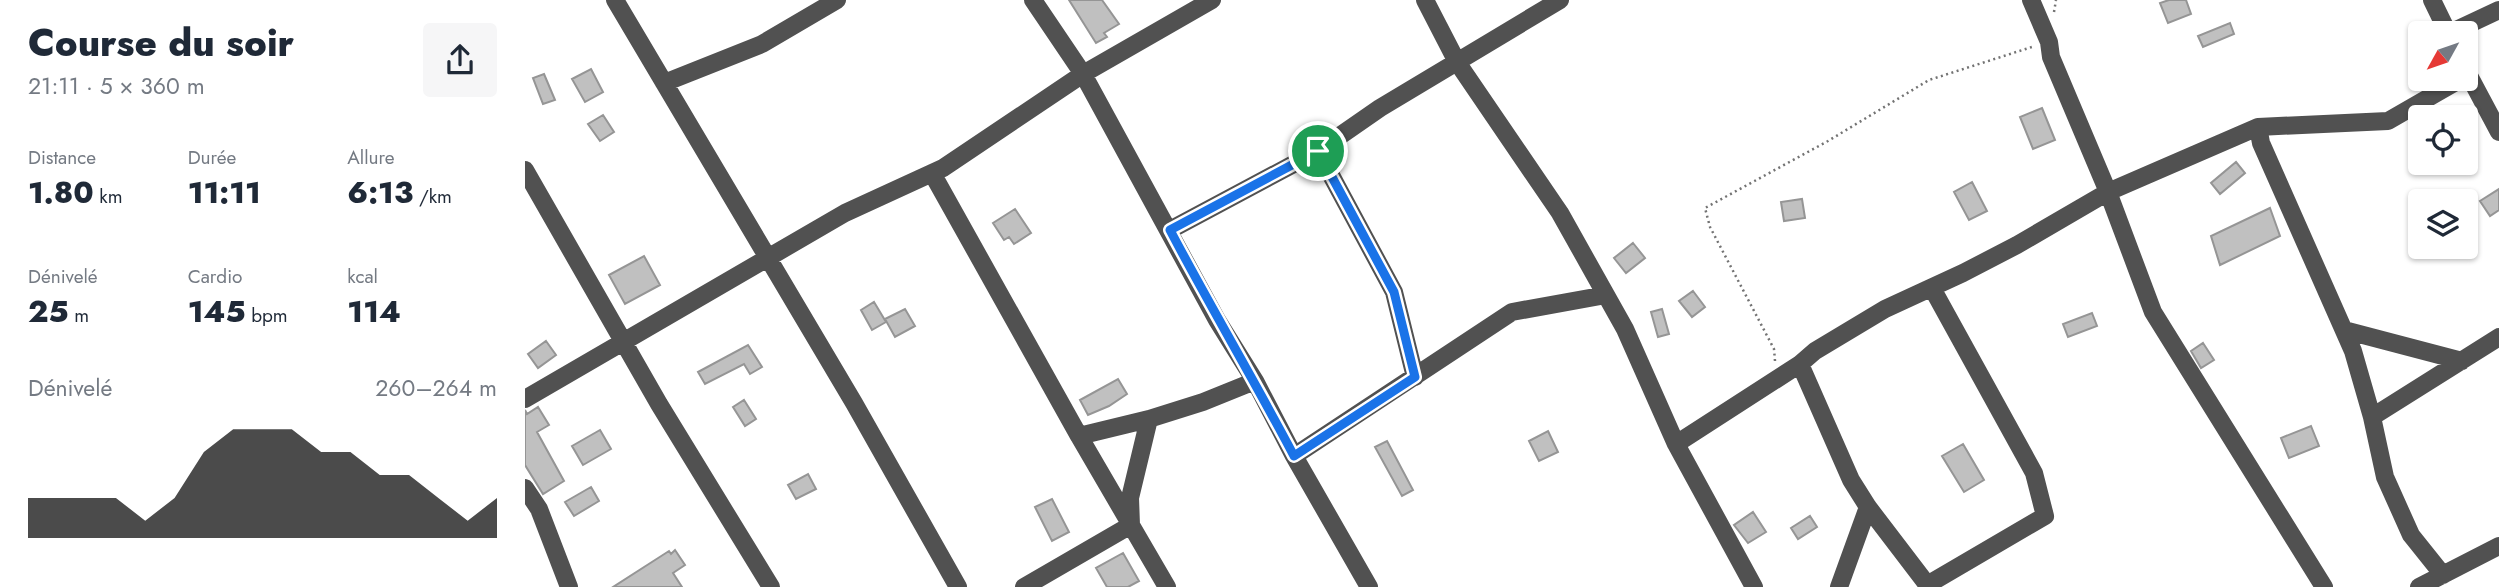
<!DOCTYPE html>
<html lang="fr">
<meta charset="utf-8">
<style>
body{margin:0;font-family:Jost,sans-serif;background:#f6f6f7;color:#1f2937;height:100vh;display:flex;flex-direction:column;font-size:26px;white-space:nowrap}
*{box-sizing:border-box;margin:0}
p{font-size:23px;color:#747a83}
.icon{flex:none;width:38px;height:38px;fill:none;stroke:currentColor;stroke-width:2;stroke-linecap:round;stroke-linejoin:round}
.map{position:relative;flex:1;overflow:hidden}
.side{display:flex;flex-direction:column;background:#fff;width:525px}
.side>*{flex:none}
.needle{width:46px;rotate:230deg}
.controls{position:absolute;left:1883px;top:21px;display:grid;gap:14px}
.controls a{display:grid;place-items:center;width:70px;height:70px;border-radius:7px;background:#fff;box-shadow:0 2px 5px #0004;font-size:35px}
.pin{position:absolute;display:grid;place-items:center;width:60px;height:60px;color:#fff;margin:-30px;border:4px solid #fff;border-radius:50%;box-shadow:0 2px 7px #0007}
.round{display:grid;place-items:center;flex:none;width:74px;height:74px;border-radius:7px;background:#f6f6f7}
.overview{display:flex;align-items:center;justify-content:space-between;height:119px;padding:0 28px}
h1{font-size:38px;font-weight:800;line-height:52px}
.metrics{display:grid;grid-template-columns:repeat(3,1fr);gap:10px;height:119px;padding:7px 28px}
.metrics div{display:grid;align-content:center}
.metrics b{font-size:30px;font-weight:800}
.metrics small{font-size:19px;font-weight:400}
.metrics p{font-size:19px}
.chart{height:196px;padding:14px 28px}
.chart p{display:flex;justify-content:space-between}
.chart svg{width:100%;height:126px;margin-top:7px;fill:#000;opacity:.7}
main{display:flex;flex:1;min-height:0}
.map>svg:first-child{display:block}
</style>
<main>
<section class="side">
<div class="overview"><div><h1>Course du soir</h1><p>21:11 · 5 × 360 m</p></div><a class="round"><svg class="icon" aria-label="share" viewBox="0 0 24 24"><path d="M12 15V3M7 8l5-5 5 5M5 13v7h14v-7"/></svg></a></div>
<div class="metrics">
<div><p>Distance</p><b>1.80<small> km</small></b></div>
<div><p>Durée</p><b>11:11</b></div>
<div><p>Allure</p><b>6:13<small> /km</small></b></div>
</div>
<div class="metrics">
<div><p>Dénivelé</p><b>25<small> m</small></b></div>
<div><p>Cardio</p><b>145<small> bpm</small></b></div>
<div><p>kcal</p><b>114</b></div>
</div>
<div class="chart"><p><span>Dénivelé</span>260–264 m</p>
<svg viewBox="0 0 160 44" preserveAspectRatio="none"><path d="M0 44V30L10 30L20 30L30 30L40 38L50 30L60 14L70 6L80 6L90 6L100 14L110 14L120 22L130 22L140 30L150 38L160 30V44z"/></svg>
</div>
</section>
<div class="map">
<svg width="1974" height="587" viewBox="0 0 1974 587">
<rect width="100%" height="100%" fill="#fff"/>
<path fill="#c0c0c0" stroke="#959595" stroke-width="2" d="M544,0H577L594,24L579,33L582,37L571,43Z
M1644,0H1661L1666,14L1643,23L1635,3Z
M1705,23L1709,34L1678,47L1673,36Z
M66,69L78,92L60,102L47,79Z
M19,74L30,100L18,104L8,78Z
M1517,108L1530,140L1508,149L1495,117Z
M78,115L89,132L75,141L63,124Z
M1711,162L1720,173L1695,194L1686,183Z
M1447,182L1462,211L1444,220L1429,192Z
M1974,189V210L1965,216L1955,201Z
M1277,199L1280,218L1259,221L1256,202Z
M1745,208L1755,236L1695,265L1686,236Z
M490,209L506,233L489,244L484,237L479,240L468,223Z
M1108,243L1120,258L1101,273L1089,258Z
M119,256L135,285L100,304L84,275Z
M1168,291L1180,307L1167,317L1154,301Z
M349,302L361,322L347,330L336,310Z
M380,309L390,326L370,337L360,319Z
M1137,309L1144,334L1133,337L1126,312Z
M1567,313L1572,326L1543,337L1538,324Z
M21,341L31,355L13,368L3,354Z
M1678,343L1689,360L1676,368L1666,351Z
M223,345L237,367L225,374L219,364L180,384L173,372Z
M593,379L602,394L584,406L563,415L555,400Z
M219,400L231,419L220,426L208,407Z
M13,407L24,425L12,432L39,481L18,494L0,465V410L2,414Z
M1786,426L1794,446L1764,458L1756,438Z
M75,430L86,449L58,465L47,446Z
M1023,431L1033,452L1014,461L1004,441Z
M862,441L888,490L877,496L850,447Z
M1438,444L1459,480L1439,492L1417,456Z
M283,474L291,489L271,499L263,485Z
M66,487L74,501L49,516L40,502Z
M527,499L544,532L527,541L510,507Z
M1228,512L1241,532L1223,543L1209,525Z
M1285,516L1292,527L1273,539L1266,528Z
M150,550L160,565L148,573L157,587H88L144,551L146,554Z
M598,553L614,581L603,587H582L571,568Z"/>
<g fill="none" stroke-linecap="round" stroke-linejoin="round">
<path stroke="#737373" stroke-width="2.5" stroke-dasharray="2 3.5" stroke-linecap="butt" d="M1529,12L1531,0
M1250,361L1249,349L1185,227L1180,208L1303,141L1404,80L1510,46"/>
<path stroke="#515151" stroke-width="18" d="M90,0L329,403L433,587
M508,0L558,74L692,320L730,381L769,456L844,587
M900,0L932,62L1035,213L1100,329L1151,444
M1506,0L1524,42L1526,57L1583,192L1628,312L1799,587
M1907,0L1923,33
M1925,33L1974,10
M1941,70L1974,132
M139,83L237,44L312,0
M1733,127L1736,143L1828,351L1847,417L1860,477L1886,535L1918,575
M793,151L869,292L890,377
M0,170L134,404L246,587
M407,173L554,436L624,419
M645,230L793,151L855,108L1035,0
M1819,330L1937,361
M1275,364L1326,480L1343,507L1404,587
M0,399L320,213L418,168L558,74L687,0
M1847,417L1974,337
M554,436L642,587
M769,456L987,312L1081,295
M0,488L14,509L44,587
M1402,585L1520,516L1509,473L1407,288
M499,587L606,525L605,498L624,419L678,402L730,381
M1229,587L1151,444L1275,364L1290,351L1360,309L1438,273L1492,245L1583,192L1733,127L1863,121L1936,79
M1314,587L1343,507
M1894,587L1974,546"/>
</g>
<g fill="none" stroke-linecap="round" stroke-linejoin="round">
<g stroke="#fff" stroke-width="14">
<path id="route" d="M793,151L869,292L890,377L769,456C729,380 685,306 645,230Z"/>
</g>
<use href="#route" stroke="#1a73e8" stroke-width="9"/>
</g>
</svg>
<div class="controls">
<a><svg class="needle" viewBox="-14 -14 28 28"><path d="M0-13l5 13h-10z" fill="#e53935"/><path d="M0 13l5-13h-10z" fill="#747a83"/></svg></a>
<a><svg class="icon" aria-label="locate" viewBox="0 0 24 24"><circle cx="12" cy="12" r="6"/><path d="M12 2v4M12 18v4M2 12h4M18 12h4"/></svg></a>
<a><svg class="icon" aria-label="layers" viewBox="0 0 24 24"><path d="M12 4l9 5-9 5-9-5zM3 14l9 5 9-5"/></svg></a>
</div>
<div class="pin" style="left:793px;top:151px;background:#1e9e55"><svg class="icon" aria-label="arrive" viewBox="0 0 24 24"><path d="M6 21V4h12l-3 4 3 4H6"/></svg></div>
</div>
</main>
